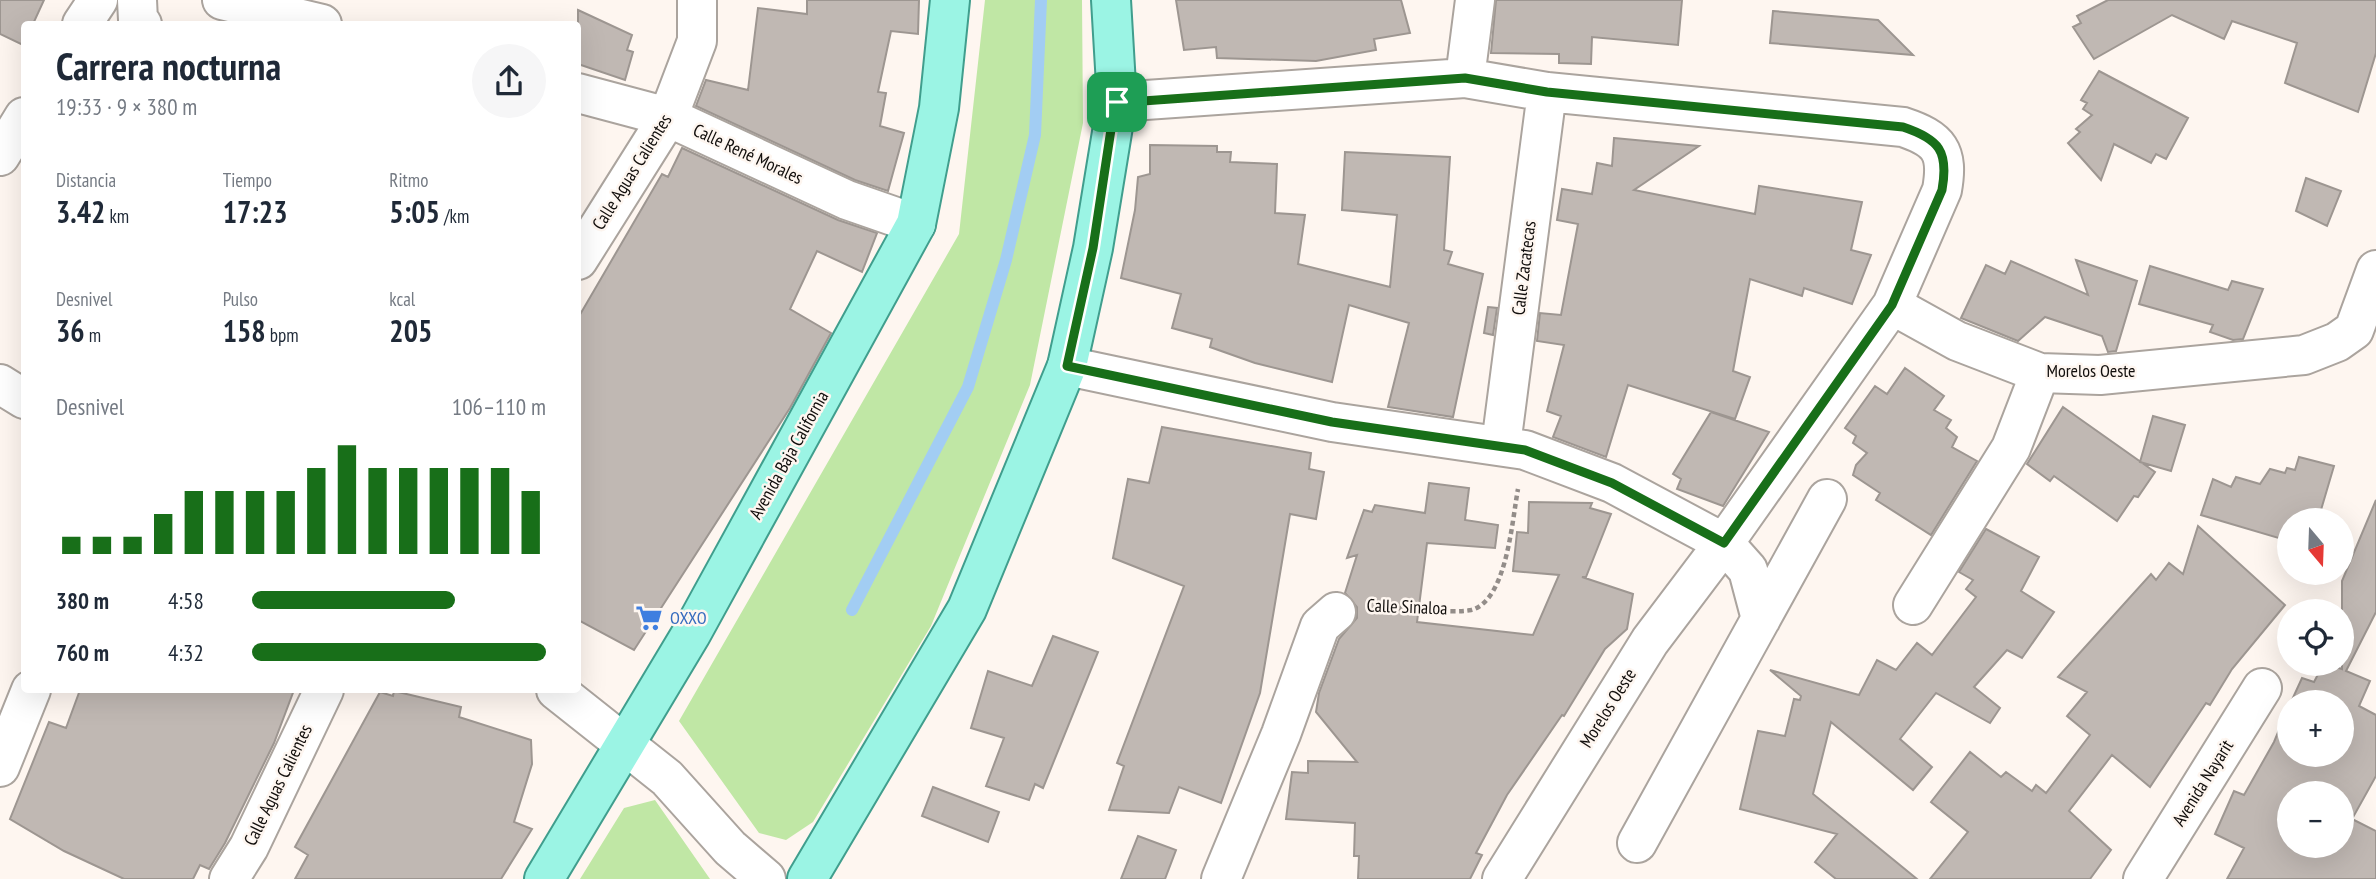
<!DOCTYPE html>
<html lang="es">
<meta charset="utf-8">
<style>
body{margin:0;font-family:"PT Sans Narrow",sans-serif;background:#f6f6f7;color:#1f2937;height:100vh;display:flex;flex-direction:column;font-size:26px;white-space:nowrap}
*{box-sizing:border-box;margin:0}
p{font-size:23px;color:#747a83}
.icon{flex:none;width:38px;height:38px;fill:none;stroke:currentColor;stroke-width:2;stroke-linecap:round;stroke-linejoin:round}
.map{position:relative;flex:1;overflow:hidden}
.drawer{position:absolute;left:21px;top:21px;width:560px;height:672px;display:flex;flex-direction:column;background:#fff;border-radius:7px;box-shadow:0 7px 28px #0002}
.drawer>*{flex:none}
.needle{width:46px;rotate:161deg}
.fabs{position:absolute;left:2277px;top:508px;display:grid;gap:14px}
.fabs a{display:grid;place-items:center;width:77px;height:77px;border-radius:50%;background:#fff;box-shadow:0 7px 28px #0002;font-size:35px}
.pin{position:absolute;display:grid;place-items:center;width:60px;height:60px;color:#fff;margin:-30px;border-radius:14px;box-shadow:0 4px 10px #0006}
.round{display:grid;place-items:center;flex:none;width:74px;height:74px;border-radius:37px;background:#f6f6f7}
.head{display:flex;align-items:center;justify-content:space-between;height:119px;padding:0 35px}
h1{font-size:38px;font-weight:800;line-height:52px}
.metrics{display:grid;grid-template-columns:repeat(3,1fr);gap:10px;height:119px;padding:7px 35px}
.metrics div{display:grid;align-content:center}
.metrics b{font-size:30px;font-weight:800}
.metrics small{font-size:19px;font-weight:400}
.metrics p{font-size:19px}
.chart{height:196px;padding:14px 35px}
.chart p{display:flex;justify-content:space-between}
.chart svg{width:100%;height:126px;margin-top:7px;stroke:#186f19;stroke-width:6}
ul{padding:0 35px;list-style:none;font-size:23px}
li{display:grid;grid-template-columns:112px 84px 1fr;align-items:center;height:52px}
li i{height:18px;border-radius:9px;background:#186f19}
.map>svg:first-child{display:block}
</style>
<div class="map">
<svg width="2376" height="879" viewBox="0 0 2376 879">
<rect width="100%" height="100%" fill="#fef6f0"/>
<path fill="#c0e7a5" d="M985,0H1082L1083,123L1030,385L931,626L813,822L786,840L759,833L679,721L959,234Z
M655,800L710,879H580L624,808Z"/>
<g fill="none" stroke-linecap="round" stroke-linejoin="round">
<path stroke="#a2cdf3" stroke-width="12" d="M852,610L968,387L1006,260L1035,135L1041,0"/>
</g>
<path fill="#c0b8b3" stroke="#9d9691" stroke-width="2" fill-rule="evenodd" d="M0,0H44L33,24H24L23,45L0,34Z
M807,0H919L918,34L891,31L878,92L886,93L880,126L904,133L888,191L855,180L696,106L706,80L748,90L758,8L807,14Z
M1176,0H1401L1410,33L1374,39L1376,50L1316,61L1217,58L1216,47L1184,50Z
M1496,0H1682L1678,45L1592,37L1591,64L1559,63V54L1491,53Z
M2108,0H2376V53L2358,112L2285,83L2297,43L2232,21L2224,39L2172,15L2094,59L2073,27L2081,23L2077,16Z
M578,10L632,35L627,50L633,52L625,80L578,64Z
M1773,11L1878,20L1913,55L1770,43Z
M2099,71L2188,118L2166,159L2156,154L2151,163L2114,144L2101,180L2068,143L2080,132L2076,129L2092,115L2083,109L2087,103L2081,100Z
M1614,138L1699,146L1634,190L1755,214L1759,186L1862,202L1851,250L1871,255L1852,304L1804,288L1802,296L1750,279L1733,371L1750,377L1735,419L1628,385L1606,457L1553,437L1561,416L1547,411L1564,345L1537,341L1540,313L1561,315L1578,224L1557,220L1562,189L1592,194L1597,163L1612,166Z
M1150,145L1217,146V152H1231L1230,162L1277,164L1275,213L1305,215L1298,264L1390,287L1397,215L1342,210L1345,152L1450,157L1444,250L1452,252L1448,264L1483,274L1453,417L1388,407L1409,323L1349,305L1332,382L1255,363L1210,347L1212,339L1172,328L1181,294L1121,278L1135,210L1138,177L1150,174Z
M682,148L838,220L877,233L862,272L817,251L790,309L831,333L790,408L634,650L578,620V318L662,174L668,177Z
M2306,178L2341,191L2327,226L2296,211Z
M2076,260L2137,281L2116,351L2108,352L2102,336L2045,317L2018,341L1961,318L1986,265L2005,274L2011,261L2088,295Z
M2150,266L2228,290L2232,281L2263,289L2243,339L2233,340L2210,332L2213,325L2139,304Z
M1488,307L1497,308L1493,335L1484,333Z
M1905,368L1944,396L1934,410L1951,420L1946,428L1957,437L1952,447L1977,461L1931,535L1876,500L1880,493L1853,475L1856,465L1867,453L1853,443L1856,436L1845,428L1875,386L1887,394Z
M2063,407L2155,472L2138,497L2134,496L2117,521L2054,476L2050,481L2027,464Z
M1711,412L1769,432L1723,506L1677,489L1681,479L1673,474Z
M2153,416L2185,425L2171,471L2140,462Z
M1162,427L1311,453L1309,469L1324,472L1316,519L1290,514L1260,693L1221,803L1179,787L1169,813L1109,810L1124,766L1117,763L1184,586L1113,558L1128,479L1149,483Z
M2299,457L2334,466L2318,520H2289V541L2201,515L2213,479L2231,487L2236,477L2260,484L2270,469L2285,473L2287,468L2295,470Z
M1429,483L1469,488L1465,520L1498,525L1495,548L1427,543L1417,622L1533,635L1559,575L1513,571L1517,532L1528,533L1529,502L1592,503L1590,508L1611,514L1586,577H1582L1633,594L1627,629L1605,649L1564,716L1562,715L1507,795L1476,853L1482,855L1470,879H1358L1359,856H1354L1355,823L1286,819L1292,772L1308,773V761L1357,762L1316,712L1319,693L1339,639L1357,618V607L1345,593L1357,555L1347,558L1364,510L1372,512L1375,505L1425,513Z
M2376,500V612L2346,671L2370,681L2359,706L2376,715V776L2352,819L2376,831V879H2227L2244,848L2215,834L2234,791L2244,795L2274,742L2289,706V754H2342V702H2291L2302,678L2314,682L2324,663L2342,669V581ZM2289,793H2342V845H2289Z
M2198,526L2285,605L2232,669L2210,705L2206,703L2150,787L2112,755L2069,811L2111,850L2090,879H1930L1968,832L1931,802L1970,752L2001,777L2006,772L2032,791L2036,785L2046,793L2090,735L2067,716L2087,692L2058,677L2151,574L2156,580L2169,563L2183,574Z
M1986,529L2039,557L2021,591L2054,612L2022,658L2007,650L1974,687L2000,708L1990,723L1936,693L1900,739L1932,767L1913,790L1831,722L1813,794L1917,879H1836L1815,862L1837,834L1740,809L1758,731L1785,736L1794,699L1800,700L1801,696L1770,670L1859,695L1877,660L1896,670L1917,643L1932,655L1976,597L1966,589L1973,580L1959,572Z
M1053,636L1098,652L1043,788L1035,784L1029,800L986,786L1004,738L971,728L988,671L1032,686Z
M80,690H294L274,743L225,843L209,869L200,865L193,879H124L64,851L10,819L49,722L66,728Z
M394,691L461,707L459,717L531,740L532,764L514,822L532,829L501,879H295L308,855L295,847L380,692L393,696Z
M933,787L999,812L988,842L922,816Z
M1138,836L1176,850L1165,879H1121Z"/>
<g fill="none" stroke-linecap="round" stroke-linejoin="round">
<g stroke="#aba49e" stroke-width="42">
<path id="minor" d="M137,0L138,20L142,24
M222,0L322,24
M82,24L98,0
M1465,78L1475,0
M578,93L668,117L847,200L916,224
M1117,102L1465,78L1547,92L1903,127C1939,139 1949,151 1942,190L1892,305L1724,543L1650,641L1502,879
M0,156L24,117
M578,260L668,117L697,41V0
M1892,305L1957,341L2040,373L2100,375L2304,355L2337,342L2354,330L2376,270
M1067,366L1332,422L1525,450L1612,483L1724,543L1748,570L1761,619
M0,384L24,399
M1501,445L1547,92
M1913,605L2011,448L2040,373
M556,690L667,778L730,848L766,879
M0,767L31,690
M1637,843L1827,499
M229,879L249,847L324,690
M1221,879L1281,734L1320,626L1336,612
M2143,879L2262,688"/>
</g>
<g stroke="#409e8d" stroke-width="42">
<path id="major" d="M544,879L691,634L916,224L939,108L950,0
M807,879L967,609L1067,366L1093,248L1117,102L1111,0"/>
</g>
<path stroke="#938d89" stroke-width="4.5" stroke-dasharray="5 3.5" stroke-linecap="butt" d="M1374,606C1396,607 1453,614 1471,610C1507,601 1512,520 1518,489"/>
<use href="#minor" stroke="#fff" stroke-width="38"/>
<use href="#major" stroke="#9bf4e4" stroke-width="38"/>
</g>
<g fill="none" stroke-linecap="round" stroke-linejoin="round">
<g stroke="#fff" stroke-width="14">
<path id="route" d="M1465,78L1547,92L1903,127C1939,139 1949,151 1942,190L1892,305L1724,543L1612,483L1525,450L1332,422L1067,366L1093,248L1115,103Z"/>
</g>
<use href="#route" stroke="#186f19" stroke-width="9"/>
</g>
<defs>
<g id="supermarket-bare" transform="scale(2.1)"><path d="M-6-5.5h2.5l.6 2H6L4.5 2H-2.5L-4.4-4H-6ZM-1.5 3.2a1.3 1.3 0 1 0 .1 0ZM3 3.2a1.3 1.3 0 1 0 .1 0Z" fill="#3f7fe0" stroke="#fef6f0" stroke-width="2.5" paint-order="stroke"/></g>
</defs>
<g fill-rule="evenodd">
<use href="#supermarket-bare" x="649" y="618"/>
</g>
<g text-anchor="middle" stroke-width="5" stroke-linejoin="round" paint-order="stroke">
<g font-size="18" fill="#110e0c" stroke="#fef6f0">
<text transform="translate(748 154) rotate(25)" y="6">Calle René Morales</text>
<text transform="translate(632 172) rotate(-58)" y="6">Calle Aguas Calientes</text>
<text transform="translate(1524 268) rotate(-83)" y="6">Calle Zacatecas</text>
<text x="2091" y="377">Morelos Oeste</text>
<text transform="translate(789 455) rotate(-61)" y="6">Avenida Baja California</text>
<text transform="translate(1407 607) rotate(2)" y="6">Calle Sinaloa</text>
<text transform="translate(1608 708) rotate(-58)" y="6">Morelos Oeste</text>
<text transform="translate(2203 783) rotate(-58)" y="6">Avenida Nayarit</text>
<text transform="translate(278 785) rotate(-64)" y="6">Calle Aguas Calientes</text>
</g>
<g font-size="18" fill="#366cbe" stroke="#fef6f0" text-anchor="start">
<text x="670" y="624">OXXO</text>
</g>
</g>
</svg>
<div class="fabs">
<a><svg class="needle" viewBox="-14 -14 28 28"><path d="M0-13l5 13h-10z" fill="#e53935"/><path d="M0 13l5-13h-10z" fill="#747a83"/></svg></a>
<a><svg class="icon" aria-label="locate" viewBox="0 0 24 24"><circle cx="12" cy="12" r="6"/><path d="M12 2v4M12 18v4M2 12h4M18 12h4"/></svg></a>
<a>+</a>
<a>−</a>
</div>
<div class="pin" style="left:1117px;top:102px;background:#1e9e55"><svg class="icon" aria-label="arrive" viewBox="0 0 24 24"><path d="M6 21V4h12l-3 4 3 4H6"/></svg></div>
<section class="drawer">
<div class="head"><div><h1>Carrera nocturna</h1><p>19:33 · 9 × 380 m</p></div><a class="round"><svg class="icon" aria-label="share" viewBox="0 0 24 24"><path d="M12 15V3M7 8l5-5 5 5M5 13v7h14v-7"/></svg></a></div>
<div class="metrics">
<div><p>Distancia</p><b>3.42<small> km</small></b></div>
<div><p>Tiempo</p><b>17:23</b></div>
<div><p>Ritmo</p><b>5:05<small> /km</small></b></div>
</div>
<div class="metrics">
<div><p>Desnivel</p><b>36<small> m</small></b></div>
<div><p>Pulso</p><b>158<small> bpm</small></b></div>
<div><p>kcal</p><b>205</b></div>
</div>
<div class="chart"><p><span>Desnivel</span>106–110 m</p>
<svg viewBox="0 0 160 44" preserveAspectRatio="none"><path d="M5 44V38M15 44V38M25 44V38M35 44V30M45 44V22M55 44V22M65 44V22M75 44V22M85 44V14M95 44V6M105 44V14M115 44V14M125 44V14M135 44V14M145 44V14M155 44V22"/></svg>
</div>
<ul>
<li><b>380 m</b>4:58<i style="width:69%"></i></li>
<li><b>760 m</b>4:32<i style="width:100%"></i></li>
</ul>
</section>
</div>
